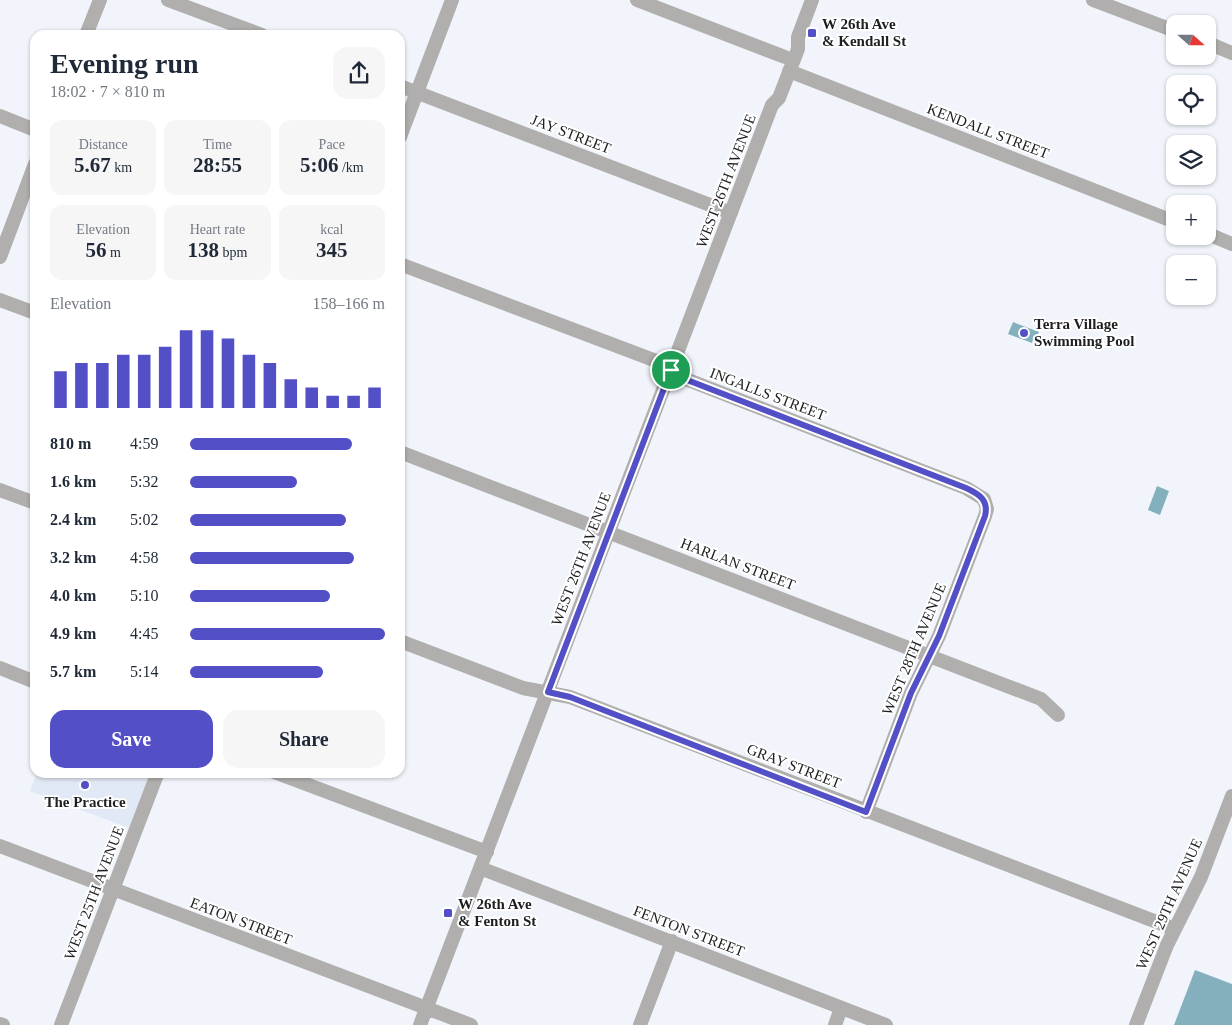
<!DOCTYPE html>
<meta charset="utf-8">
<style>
body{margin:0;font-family:Georgia,serif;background:#f6f6f7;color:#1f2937;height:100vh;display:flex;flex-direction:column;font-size:19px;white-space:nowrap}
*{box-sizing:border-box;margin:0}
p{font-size:16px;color:#747a83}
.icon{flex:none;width:28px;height:28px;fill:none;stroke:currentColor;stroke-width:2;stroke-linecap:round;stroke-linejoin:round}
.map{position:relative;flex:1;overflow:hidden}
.sheet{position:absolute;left:30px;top:30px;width:375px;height:748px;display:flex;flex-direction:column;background:#fff;border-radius:15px;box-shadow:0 1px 4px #0004}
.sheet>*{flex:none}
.needle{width:32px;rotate:111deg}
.tools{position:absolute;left:1166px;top:15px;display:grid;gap:10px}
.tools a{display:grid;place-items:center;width:50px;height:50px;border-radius:10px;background:#fff;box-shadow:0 1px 4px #0004;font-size:25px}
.pin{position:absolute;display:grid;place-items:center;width:42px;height:42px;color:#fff;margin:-21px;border:2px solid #fff;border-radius:50%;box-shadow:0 1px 5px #0007}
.round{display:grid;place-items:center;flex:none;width:52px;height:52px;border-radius:15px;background:#f6f6f7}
.summary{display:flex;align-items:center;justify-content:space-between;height:85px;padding:0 20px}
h1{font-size:28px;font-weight:700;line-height:38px}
.stats{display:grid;grid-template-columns:repeat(3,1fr);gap:8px;height:85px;padding:5px 20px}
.stats div{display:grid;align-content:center;border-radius:12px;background:#f6f6f7;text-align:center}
.stats b{font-size:21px;font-weight:700}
.stats small{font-size:14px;font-weight:400}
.stats p{font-size:14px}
.chart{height:140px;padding:10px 20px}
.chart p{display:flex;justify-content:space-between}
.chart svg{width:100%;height:90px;margin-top:5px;stroke:#534fc6;stroke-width:6}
.cta{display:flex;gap:10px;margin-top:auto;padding:10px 20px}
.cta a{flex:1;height:58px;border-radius:15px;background:#534fc6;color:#fff;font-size:20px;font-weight:700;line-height:58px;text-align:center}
.cta a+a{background:#f6f6f7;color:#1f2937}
ul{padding:0 20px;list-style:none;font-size:16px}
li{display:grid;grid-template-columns:80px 60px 1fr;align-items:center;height:38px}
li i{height:12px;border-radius:6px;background:#534fc6}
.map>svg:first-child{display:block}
</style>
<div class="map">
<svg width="1232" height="1025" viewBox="0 0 1232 1025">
<rect width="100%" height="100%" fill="#f1f5fb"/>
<path fill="#e1e9f6" d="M37,773H151L129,828L30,791Z"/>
<path fill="#84b0be" d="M1013,322L1039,332L1037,336H1034L1032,343L1008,334Z
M1157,486L1169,491L1160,515L1148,510Z
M1195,970L1232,984V1025H1174Z"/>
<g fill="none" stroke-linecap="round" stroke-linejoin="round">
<path stroke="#b0afad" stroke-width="14" d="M168,0L262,35
M637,0L785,57
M1093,0L1175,31
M86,35L100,0
M1208,43L1232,53
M789,71L1175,222
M400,86L731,213
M0,116L35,130
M400,137L452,0
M1208,234L1232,244
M0,257L35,164
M400,264L659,362L683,378L966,488L984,499L987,509L985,516L939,636L911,693L866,812
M0,300L35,313
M400,452L1041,699L1058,715
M0,490L35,503
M400,641L523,688L570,697L1175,929
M0,668L35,682
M274,772L487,852
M0,846L471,1025
M480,868L886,1025
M0,1024L3,1025
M61,1025L158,772
M420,1025L772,105L779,98L798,49V37L812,0
M640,1025L672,941
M835,1025L841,1008
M1136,1025L1167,945L1201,877L1232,796"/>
</g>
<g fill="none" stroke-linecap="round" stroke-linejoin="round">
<g stroke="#fff" stroke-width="10">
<path id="route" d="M671,370L682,378L966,488C979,494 989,500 985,516L939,636L911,693L866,812L570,697L548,692Z"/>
</g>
<use href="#route" stroke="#534fc6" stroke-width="6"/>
</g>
<g fill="#534fc6" stroke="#fff" stroke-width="2">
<rect x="807" y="28" width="10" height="10" rx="2.5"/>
<circle cx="1024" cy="333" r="5"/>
<circle cx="85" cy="785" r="5"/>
<rect x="443" y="908" width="10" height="10" rx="2.5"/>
</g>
<g text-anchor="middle" stroke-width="4" stroke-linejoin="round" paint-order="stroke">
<g font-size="15" font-weight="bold" fill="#1d1e20" stroke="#fff" text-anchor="start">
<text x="822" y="29">W 26th Ave<tspan x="822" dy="17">&amp; Kendall St</tspan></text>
<text x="1034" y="329">Terra Village<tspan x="1034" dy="17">Swimming Pool</tspan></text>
<text x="85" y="807" text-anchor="middle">The Practice</text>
<text x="458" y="909">W 26th Ave<tspan x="458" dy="17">&amp; Fenton St</tspan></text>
</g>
<g font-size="15" fill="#1d1e20" stroke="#fff">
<text transform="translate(988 131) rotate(21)" y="5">KENDALL STREET</text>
<text transform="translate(571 134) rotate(21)" y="5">JAY STREET</text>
<text transform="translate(726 181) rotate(-69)" y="5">WEST 26TH AVENUE</text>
<text transform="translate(768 394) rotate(21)" y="5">INGALLS STREET</text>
<text transform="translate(581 559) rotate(-69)" y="5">WEST 26TH AVENUE</text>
<text transform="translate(738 564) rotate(21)" y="5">HARLAN STREET</text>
<text transform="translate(914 649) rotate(-67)" y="5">WEST 28TH AVENUE</text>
<text transform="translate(794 766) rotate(21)" y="5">GRAY STREET</text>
<text transform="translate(94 893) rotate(-69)" y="5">WEST 25TH AVENUE</text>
<text transform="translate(1169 904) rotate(-66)" y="5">WEST 29TH AVENUE</text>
<text transform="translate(241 921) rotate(21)" y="5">EATON STREET</text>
<text transform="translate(689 931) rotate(21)" y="5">FENTON STREET</text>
</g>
</g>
</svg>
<div class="tools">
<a><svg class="needle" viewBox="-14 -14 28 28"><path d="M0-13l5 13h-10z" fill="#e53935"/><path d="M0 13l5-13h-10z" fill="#747a83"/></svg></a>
<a><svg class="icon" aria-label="locate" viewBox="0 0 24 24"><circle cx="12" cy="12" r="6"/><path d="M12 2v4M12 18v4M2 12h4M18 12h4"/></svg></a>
<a><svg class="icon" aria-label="layers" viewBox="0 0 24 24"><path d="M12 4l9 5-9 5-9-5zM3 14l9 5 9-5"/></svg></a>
<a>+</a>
<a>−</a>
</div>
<div class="pin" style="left:671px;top:370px;background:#1e9e55"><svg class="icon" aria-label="arrive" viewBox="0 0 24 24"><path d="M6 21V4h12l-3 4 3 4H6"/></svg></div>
<section class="sheet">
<div class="summary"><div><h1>Evening run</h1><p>18:02 · 7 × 810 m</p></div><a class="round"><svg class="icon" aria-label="share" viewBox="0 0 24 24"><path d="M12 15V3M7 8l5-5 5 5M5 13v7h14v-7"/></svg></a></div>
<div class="stats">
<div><p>Distance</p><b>5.67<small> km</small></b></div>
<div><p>Time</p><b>28:55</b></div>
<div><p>Pace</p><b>5:06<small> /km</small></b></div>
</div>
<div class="stats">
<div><p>Elevation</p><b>56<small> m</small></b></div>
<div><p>Heart rate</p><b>138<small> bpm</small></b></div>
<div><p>kcal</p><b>345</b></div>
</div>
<div class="chart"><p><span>Elevation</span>158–166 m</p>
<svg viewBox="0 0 160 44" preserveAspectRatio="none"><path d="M5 44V26M15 44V22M25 44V22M35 44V18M45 44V18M55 44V14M65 44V6M75 44V6M85 44V10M95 44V18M105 44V22M115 44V30M125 44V34M135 44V38M145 44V38M155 44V34"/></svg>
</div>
<ul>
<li><b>810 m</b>4:59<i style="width:83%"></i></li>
<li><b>1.6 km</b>5:32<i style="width:55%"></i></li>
<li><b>2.4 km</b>5:02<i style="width:80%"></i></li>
<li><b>3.2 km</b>4:58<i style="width:84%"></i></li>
<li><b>4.0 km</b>5:10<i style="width:72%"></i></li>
<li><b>4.9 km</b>4:45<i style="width:100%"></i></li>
<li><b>5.7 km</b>5:14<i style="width:68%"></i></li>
</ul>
<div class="cta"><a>Save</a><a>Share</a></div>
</section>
</div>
